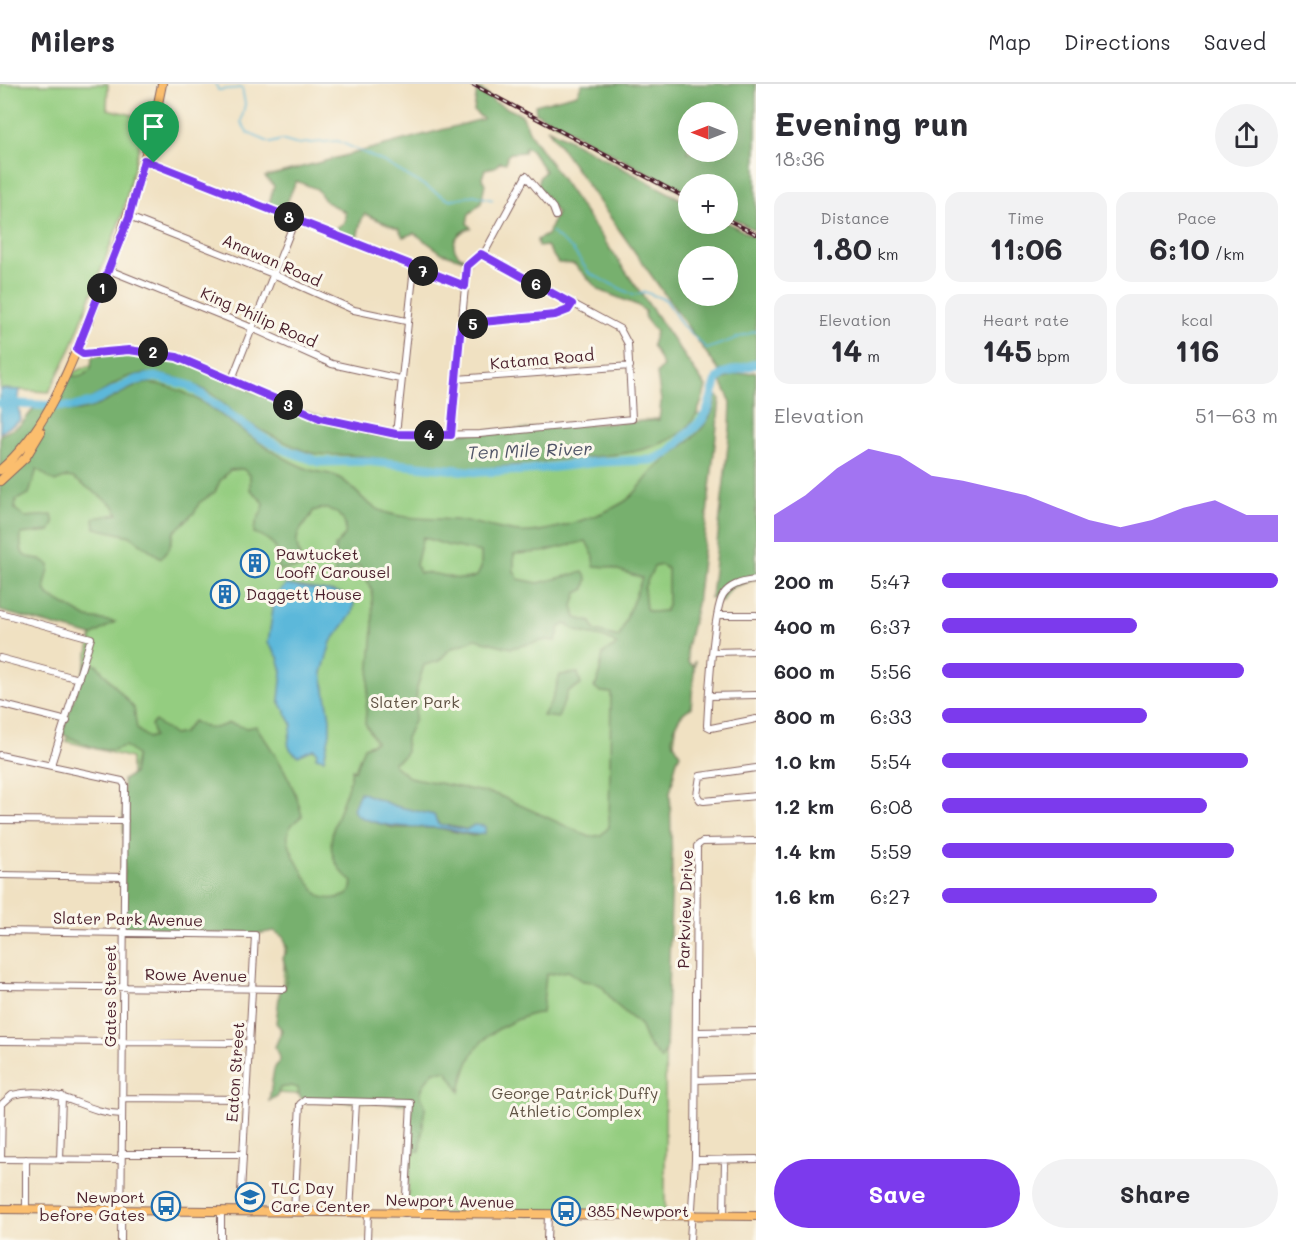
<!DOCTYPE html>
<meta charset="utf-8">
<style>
body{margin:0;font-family:Mali,sans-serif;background:#f2f2f3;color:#2b2b33;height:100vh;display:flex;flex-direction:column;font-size:22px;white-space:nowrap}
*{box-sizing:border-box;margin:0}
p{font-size:20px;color:#7c7c81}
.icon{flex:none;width:33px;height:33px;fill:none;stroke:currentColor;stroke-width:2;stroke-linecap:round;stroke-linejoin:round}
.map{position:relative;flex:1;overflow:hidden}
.side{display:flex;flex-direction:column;background:#fff;width:540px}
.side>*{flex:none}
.needle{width:39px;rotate:270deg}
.buttons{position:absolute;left:678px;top:18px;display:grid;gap:12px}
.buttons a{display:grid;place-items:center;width:60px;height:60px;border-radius:50%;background:#fff;box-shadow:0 6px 24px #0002;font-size:30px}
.pin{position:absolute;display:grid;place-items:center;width:51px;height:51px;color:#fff;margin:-62px -26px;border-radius:50% 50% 50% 0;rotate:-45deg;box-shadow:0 0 6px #0007}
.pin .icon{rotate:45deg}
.km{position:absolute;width:30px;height:30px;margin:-15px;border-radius:50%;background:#222;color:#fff;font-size:16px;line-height:30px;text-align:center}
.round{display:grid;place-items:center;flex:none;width:63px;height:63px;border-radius:32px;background:#f2f2f3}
.head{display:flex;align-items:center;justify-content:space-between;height:102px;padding:0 18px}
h1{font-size:33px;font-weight:700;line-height:45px}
.metrics{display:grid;grid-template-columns:repeat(3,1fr);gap:9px;height:102px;padding:6px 18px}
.metrics div{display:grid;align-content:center;border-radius:15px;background:#f2f2f3;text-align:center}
.metrics b{font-size:30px;font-weight:700}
.metrics small{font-size:16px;font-weight:400}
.metrics p{font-size:16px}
.chart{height:168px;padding:12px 18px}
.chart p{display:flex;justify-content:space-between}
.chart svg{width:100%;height:108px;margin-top:6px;fill:#7c3aed;opacity:.7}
.action{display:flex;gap:12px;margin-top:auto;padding:12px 18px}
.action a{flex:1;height:69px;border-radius:36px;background:#7c3aed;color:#fff;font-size:24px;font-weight:700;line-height:69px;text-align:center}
.action a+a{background:#f2f2f3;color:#2b2b33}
ul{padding:0 18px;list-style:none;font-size:20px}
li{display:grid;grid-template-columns:96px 72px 1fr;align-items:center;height:45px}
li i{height:15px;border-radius:8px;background:#7c3aed}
header{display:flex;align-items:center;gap:36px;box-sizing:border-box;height:84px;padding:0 30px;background:#fff;border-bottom:2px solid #e1e1e2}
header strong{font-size:28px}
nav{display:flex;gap:33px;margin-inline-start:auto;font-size:21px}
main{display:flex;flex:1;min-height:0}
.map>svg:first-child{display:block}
</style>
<header>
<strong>Milers</strong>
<nav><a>Map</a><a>Directions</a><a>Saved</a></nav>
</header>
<main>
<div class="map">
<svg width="756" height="1156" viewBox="0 0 756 1156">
<rect width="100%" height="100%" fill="#fbf7ec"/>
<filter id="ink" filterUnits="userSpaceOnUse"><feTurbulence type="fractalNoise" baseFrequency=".0167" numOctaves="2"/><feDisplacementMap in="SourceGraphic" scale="12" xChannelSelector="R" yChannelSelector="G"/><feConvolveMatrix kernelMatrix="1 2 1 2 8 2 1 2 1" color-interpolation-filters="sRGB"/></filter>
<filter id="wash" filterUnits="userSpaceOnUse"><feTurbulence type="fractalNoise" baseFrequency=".008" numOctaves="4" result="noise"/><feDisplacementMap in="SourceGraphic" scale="24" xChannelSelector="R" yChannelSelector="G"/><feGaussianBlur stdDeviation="1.35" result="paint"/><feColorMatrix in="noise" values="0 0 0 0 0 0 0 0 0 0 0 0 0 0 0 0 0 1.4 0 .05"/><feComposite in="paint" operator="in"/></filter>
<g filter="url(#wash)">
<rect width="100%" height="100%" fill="#f0e1c2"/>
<path fill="#94cd80" stroke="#6f7656" stroke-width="1.5" d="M0,0H108L107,25L146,34L122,131L71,264L49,308L0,305Z
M138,273L373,351L618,343L647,336L714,329L694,509L666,719L665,1132L406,1129L415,1016L277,1009L286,847L128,845L131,674L66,657L89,580L86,579L92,551L0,525V400L36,366L74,288L106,275Z"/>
<path fill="#77b06e" stroke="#60684c" stroke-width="1.5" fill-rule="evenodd" d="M582,0H756V147L728,132V100H688V111L536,29L535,21L577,10ZM688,28H728V68H688Z
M481,5L494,18L522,31L531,51L706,303C701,322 695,341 676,352C641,373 598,371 558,376C521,380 486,387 450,384C419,383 390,375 360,372C340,369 322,374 302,366C288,360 244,339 234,329C217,313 212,309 190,299C171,291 149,286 128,293C107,301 79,333 55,315L67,289C79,295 81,294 91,285L92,273L112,268L165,270L287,322L367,346L436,351L659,336L661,317L657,290L663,282L652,261L656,248L645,234V227L637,221L599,206L574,180L558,179L547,162L538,163L537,156L547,151L557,129L538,102L539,94L545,87L531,66L525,63L524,68L511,69L507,72L506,79L500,78L495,83L485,85L482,94L485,100L481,119L469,130L467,139L471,144C459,147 448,159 458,170C461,174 467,174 471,178L442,169L414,149L403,153L399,145L365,130C357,139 361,151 354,158L337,149L336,144L345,138V128L326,118L317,105L296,97L283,128L268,123L274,102L265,93L483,35L474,27L477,6Z
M547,44L688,119V140L728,139L756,154V277L719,287ZM688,172H728V212H688Z
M756,288V495L731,504L722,518L709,513H711L730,344L731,318L721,297L732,291Z
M147,299C191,301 226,337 262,360C277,370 296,382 314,387C321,389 329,389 336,392C355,401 361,419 382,427C407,437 436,433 462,437C481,439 501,447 520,448C547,450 601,432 624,418C637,410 644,395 655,385C678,363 715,345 716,311L720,315L697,520L687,563L688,578L693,582L695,577L691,624C679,629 674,643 672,656L680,670C672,683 675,695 670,708L672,787L666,967L661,975L648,960L640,941L614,919L602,902L594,898L583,897L568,887L546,891L542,929C530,929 521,934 510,939C477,954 467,972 460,1008L447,987H434C429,992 420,1004 421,1012C422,1017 426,1018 425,1025C422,1039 423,1053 420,1067H410L412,1020L303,1016L299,1011L298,1004L292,1002L280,1004L277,1012L269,1017L274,985L280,976L275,963L282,946L276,939L280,905L285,904L287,888L283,874L288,865L283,853L274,847L257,850L125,847L123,696L133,690L136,671L125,662L113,666L97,665L62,650L86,579L97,581L134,624L137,645L148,654L154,652L151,641L155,637L174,651L183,649L193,637C207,646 214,646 229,639L247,644L256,642C276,671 294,697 302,732C296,737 290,740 288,749C285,762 309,801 318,810C326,818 341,814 349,810L353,798C308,764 346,727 352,685L355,686L364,663L376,658L365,639L373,546L372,506L359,481L337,496L335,492V462L345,451C348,432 331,420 313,427C310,437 301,442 298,451C294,464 303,473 302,484L278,486C281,466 273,455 254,449C253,437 263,431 264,419L250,405V391L243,385L230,386L220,397L215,408L199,419L195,428L174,448L169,465L161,474L130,452L95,444L94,434L118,430L113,421L73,394L67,393L55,398L37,385L29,410L16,416L15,425L25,433L52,431L54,440L50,447L21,450C19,486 32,465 49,481C50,493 40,501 49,512L88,534L115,538L92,552L0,527V351C6,348 15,345 21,340C27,335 30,327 37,323C43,320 65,329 78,327C104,324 122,304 147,299ZM423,453L446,461L481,468V484L477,492C458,501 438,486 420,489L416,481ZM586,457L594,473V482L609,483L642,494L619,553L595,547L591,538L576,534L573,522L577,509L585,505L587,495L583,488L538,499L518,495L514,487V470L542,468ZM661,481L668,485V522L665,527L652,528L646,525L644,504L654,483ZM566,540C584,555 601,547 617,561L603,569L598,597L594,603L601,608L611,609L609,743L601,751L590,753L498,711L409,693L394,681L393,679L404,672L406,667V654L415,635L417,604L424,581L439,577L450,565L476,555L511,564L546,556L556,557L560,543ZM395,722L435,733L438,740L485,749L473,752L439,744H394L365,735Z
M578,589L581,601L568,607L558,634L543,632L552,616L560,591Z"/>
<path fill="#5cb8da" stroke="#536c82" stroke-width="1.5" d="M0,305L20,306L18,320L21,336L0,349Z
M286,501L341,509L351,515L354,520L352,530L331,558L322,589L330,634V649L324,675L316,673L317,668L314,665L298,672C282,662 290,655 292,640L279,616L282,587L278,573L268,559L275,511Z
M360,708L395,722L434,731L438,740L466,746L474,741L485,742V749C465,753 457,745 439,744C406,742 388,746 356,731L353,725Z"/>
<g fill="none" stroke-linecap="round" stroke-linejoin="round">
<path stroke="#5cb8da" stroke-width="1.5" d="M216,0L218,6L242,4L245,20L241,38L248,49L271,59L281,56L295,60L338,57L384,78L449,116L474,111L493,116
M551,148L573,166L589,189L633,211L645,208L666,216L682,241L707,265L756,247"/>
<path stroke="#5cb8da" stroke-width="9" d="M0,319L73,323L93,318L136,296L155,293L188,301L261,353L283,365L319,378L365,377L479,388L529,386L597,378L652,376L668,369L701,337L707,328L717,295L725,289L756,280"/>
</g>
</g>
<g filter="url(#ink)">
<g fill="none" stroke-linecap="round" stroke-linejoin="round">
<g stroke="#846360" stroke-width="8">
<path id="minor" d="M144,76L465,202
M129,133L273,190L354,226L406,237
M109,186L245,241L332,280L400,295
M461,240L555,231L568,226L572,220
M77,266L91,271L129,266L177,273L320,334L378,348L427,351L480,350L632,335L628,260L620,245L481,170
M232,295L295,136
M457,295L630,282
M396,350L414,183
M451,351L467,182L486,166L526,92L553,124L556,132
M756,496C744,497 730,500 723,511C713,527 708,619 707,642L711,644L756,635
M0,529L91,554L51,681
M718,531H756
M713,568L756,567
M0,574L79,595
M709,612L756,611
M0,620L67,637
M0,671L122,697L125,701L121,1156
M756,684L700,692L697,711L700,716L704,717L756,712
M0,736L125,737
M0,791L124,793
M0,847L255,851L240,1127
M0,902L284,905
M696,948L756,947
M0,957L250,959
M696,996L756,994
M122,1014L247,1015
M121,1070H243
M0,1075L121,1076
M1,1075L2,1020L12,1011C58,999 81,1029 122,1030
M60,1076L62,1012
M695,1076L756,1075
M26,1126V1075
M294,1128L300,1020L305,1016L411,1019L405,1130
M350,1129L356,1018
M724,1132L725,1075
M221,1156V1127
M367,1156L368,1129
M547,1156L548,1131
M690,1156L695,1076L697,762L702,758L756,757"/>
</g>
<g stroke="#846360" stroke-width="10">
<path id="major" d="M0,386C47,346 68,287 91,231C121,155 147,80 162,0
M0,397L26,373L41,348
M0,1125L756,1132"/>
</g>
<use href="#minor" stroke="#fff" stroke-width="6"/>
<use href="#major" stroke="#fbbe6e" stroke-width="8"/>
<g stroke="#4a1f2b" stroke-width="4">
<path id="rail" d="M472,0L688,115
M728,136L756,150"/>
</g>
<use href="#rail" stroke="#fbf7ec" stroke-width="1.5" stroke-dasharray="4.5" stroke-linecap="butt"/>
</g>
</g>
<g fill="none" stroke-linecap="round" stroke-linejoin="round" filter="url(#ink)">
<g stroke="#fff" stroke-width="12">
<path id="route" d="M144,76L465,202L467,182L481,170L572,220L568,226L555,231L461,240L451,351L396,350L320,334L177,273L129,266L83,270L77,266L129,133Z"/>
</g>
<use href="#route" stroke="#7c3aed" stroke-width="8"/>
</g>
<defs>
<g id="building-ring" transform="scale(1.5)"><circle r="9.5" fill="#fbf7ec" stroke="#1f6fb2" stroke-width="1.5"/><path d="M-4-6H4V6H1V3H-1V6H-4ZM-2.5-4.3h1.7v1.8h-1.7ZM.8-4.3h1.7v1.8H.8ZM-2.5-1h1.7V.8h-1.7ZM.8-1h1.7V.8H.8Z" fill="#1f6fb2"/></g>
<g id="school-ring" transform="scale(1.5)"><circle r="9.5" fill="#fbf7ec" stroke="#1f6fb2" stroke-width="1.5"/><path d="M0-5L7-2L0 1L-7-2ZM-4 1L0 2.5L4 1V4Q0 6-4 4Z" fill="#1f6fb2"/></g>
<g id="bus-ring" transform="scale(1.5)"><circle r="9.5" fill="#fbf7ec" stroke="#1f6fb2" stroke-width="1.5"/><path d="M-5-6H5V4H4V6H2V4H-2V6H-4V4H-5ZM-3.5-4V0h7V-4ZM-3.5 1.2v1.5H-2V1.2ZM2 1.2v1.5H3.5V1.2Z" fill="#1f6fb2"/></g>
</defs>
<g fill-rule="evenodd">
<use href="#building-ring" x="255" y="479"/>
<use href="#building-ring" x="225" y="510"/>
<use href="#school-ring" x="250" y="1113"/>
<use href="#bus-ring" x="166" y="1122"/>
<use href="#bus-ring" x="566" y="1127"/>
</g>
<g text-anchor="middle" stroke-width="6" stroke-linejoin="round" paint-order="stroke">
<g font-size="16" fill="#4a1f2b" stroke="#fbf7ec">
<text transform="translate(272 176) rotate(24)" y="6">Anawan Road</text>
<text transform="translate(259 233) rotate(24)" y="6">King Philip Road</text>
<text transform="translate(542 275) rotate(-5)" y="6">Katama Road</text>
<text transform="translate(685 825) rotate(-88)" y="6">Parkview Drive</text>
<text transform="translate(128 835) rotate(1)" y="6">Slater Park Avenue</text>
<text transform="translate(196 891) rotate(1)" y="6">Rowe Avenue</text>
<text transform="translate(110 912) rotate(-90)" y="6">Gates Street</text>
<text transform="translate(235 988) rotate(-86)" y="6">Eaton Street</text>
<text transform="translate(450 1117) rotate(1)" y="6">Newport Avenue</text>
</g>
<g font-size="16" fill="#4a1f2b" stroke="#fbf7ec" text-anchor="start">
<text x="276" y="476">Pawtucket<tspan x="276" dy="18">Looff Carousel</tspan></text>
<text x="246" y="516">Daggett House</text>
<text x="271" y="1110">TLC Day<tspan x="271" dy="18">Care Center</tspan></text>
<text x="145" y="1119" text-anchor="end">Newport<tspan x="145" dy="18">before Gates</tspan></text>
<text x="587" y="1133">385 Newport</text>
</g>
<g font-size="16" fill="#605344" stroke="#fbf7ec">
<text x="415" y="624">Slater Park</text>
<text x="575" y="1015">George Patrick Duffy<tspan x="575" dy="18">Athletic Complex</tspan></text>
</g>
<g font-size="18" font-style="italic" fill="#505568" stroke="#fbf7ec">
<text transform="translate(530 367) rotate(-2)" y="6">Ten Mile River</text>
</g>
</g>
</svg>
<div class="buttons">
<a><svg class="needle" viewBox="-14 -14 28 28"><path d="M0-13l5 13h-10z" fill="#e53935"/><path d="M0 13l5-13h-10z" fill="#7c7c81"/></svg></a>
<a>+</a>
<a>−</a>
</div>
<div class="pin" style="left:154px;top:79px;background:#1e9e55"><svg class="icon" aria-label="arrive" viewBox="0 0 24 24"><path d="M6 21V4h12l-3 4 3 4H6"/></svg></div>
<b class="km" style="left:102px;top:204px">1</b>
<b class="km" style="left:153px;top:268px">2</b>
<b class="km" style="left:288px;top:321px">3</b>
<b class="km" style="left:429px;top:351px">4</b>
<b class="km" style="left:473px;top:240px">5</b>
<b class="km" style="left:536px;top:200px">6</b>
<b class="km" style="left:423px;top:187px">7</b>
<b class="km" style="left:289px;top:133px">8</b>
</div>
<section class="side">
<div class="head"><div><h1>Evening run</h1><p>18:36</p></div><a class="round"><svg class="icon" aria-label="share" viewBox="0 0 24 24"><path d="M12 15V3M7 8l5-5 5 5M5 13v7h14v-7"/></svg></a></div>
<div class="metrics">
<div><p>Distance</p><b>1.80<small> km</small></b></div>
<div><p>Time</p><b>11:06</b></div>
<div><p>Pace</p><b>6:10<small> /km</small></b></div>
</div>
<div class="metrics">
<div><p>Elevation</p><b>14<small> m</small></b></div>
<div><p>Heart rate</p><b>145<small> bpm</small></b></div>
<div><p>kcal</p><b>116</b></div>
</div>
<div class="chart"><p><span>Elevation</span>51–63 m</p>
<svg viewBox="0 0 160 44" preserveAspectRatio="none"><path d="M0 44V33L10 25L20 14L30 6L40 9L50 17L60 19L70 22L80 25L90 30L100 35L110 38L120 35L130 30L140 27L150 33L160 33V44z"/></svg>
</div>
<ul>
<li><b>200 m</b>5:47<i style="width:100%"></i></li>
<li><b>400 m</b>6:37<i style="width:58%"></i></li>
<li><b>600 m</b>5:56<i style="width:90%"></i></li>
<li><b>800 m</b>6:33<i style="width:61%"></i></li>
<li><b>1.0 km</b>5:54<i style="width:91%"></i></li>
<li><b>1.2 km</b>6:08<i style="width:79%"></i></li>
<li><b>1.4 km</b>5:59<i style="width:87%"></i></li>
<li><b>1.6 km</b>6:27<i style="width:64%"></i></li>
</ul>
<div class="action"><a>Save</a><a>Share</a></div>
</section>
</main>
